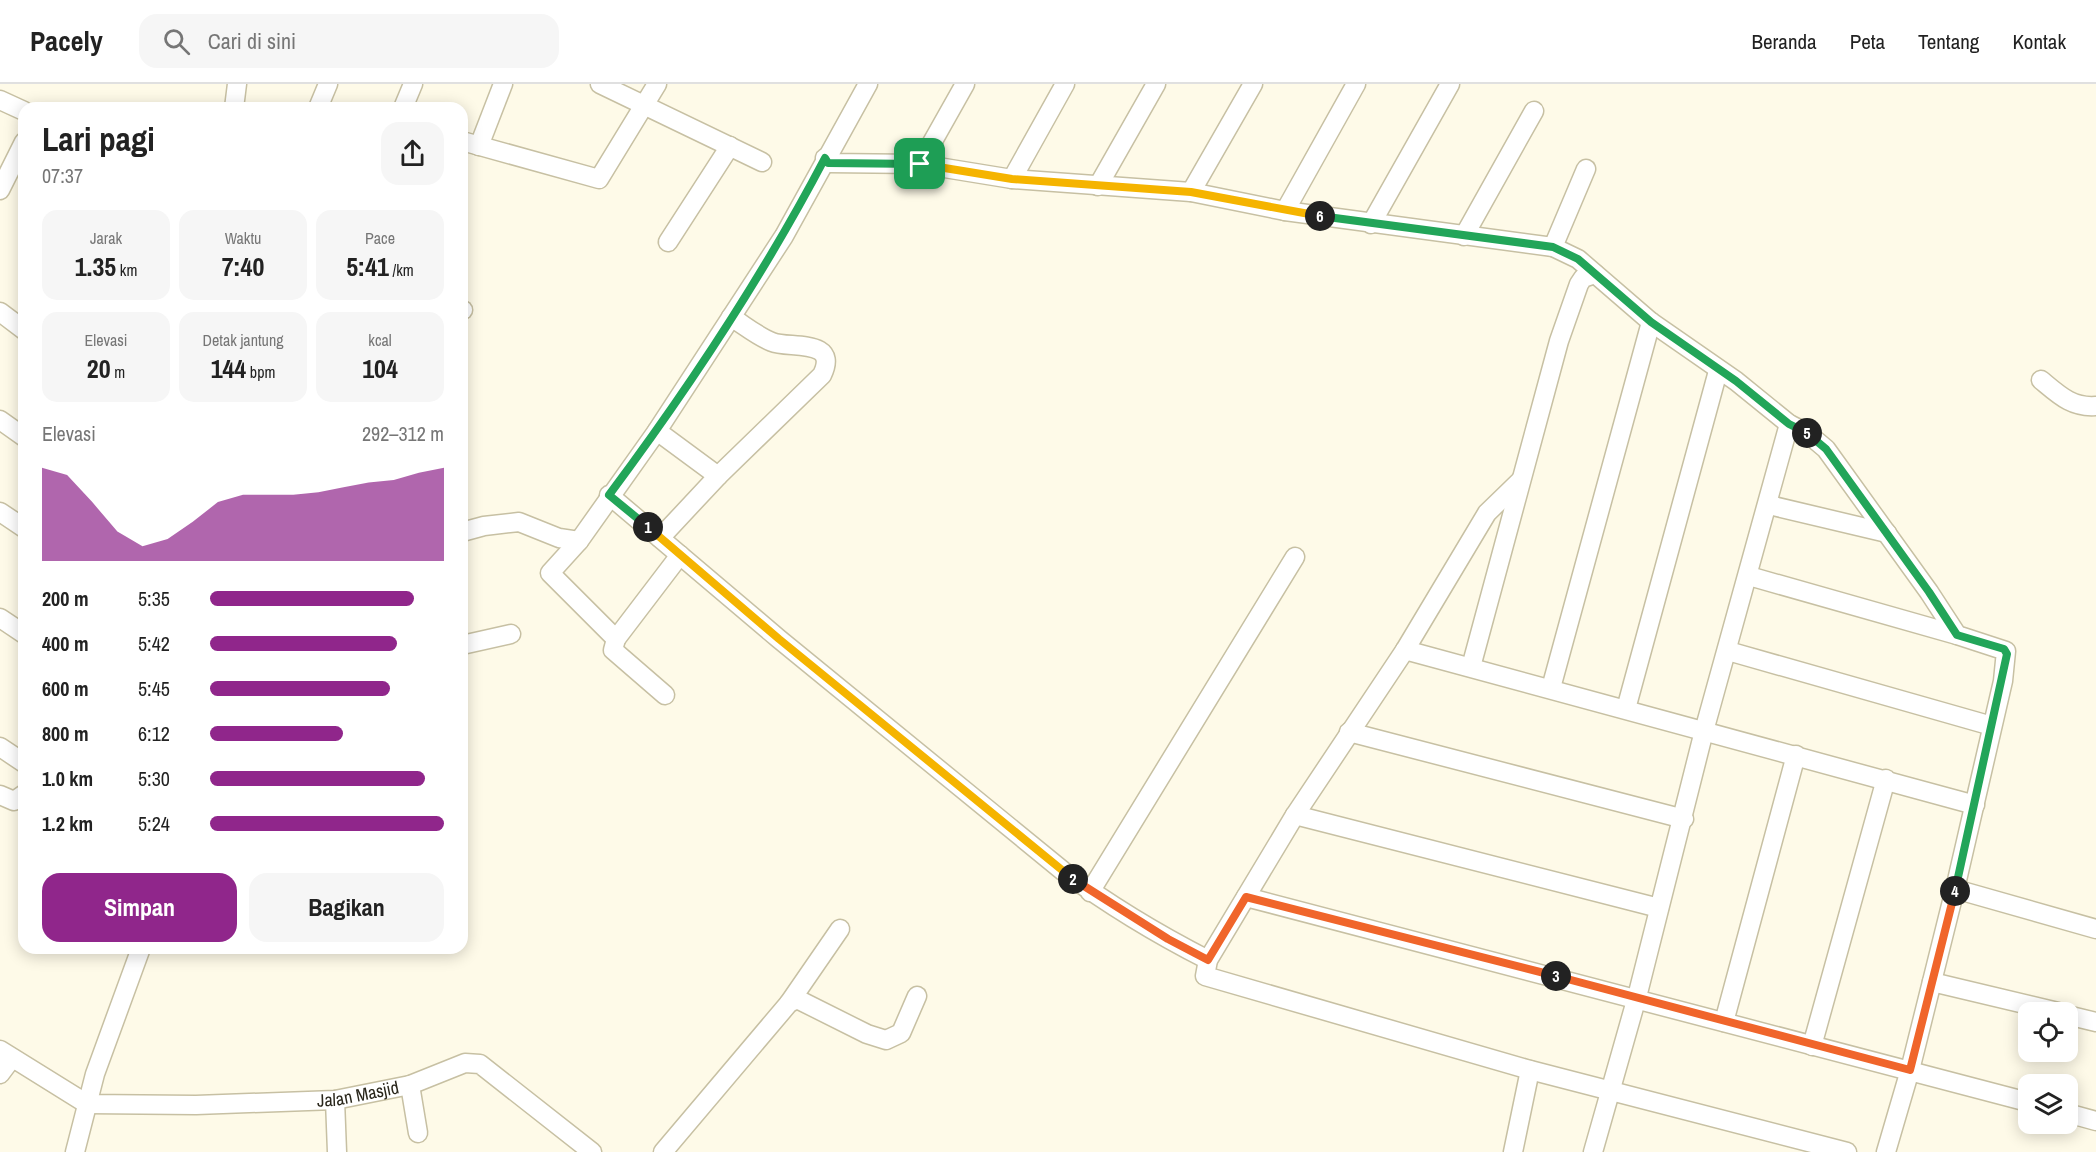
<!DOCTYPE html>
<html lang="id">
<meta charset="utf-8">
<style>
body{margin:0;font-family:"Archivo Narrow",sans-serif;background:#f6f6f6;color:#222;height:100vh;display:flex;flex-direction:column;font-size:22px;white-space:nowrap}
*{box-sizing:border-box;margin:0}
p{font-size:20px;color:#767676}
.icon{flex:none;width:33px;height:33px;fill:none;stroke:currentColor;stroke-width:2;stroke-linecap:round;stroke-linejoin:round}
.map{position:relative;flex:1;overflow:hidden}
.sheet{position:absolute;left:18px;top:18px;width:450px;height:852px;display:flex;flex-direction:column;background:#fff;border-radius:18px;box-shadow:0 3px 15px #0003}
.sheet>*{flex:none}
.controls{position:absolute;left:2018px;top:918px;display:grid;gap:12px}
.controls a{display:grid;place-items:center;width:60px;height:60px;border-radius:12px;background:#fff;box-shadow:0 3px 15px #0003;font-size:30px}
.pin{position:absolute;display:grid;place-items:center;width:51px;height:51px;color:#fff;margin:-26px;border-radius:12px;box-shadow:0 3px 9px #0006}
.km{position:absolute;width:30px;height:30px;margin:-15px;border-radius:50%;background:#222;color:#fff;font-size:16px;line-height:30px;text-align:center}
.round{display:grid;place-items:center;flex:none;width:63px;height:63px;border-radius:18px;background:#f6f6f6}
.overview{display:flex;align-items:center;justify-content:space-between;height:102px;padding:0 24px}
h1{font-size:33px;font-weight:800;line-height:45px}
.stats{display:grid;grid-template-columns:repeat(3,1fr);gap:9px;height:102px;padding:6px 24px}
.stats div{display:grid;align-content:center;border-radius:15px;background:#f6f6f6;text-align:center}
.stats b{font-size:26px;font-weight:800}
.stats small{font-size:16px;font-weight:400}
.stats p{font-size:16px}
.chart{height:168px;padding:12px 24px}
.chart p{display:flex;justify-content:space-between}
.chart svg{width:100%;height:108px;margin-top:6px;fill:#90268b;opacity:.7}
.button{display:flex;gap:12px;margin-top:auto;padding:12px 24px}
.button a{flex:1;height:69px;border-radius:18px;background:#90268b;color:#fff;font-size:24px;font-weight:800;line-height:69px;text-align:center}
.button a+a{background:#f6f6f6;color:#222}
ul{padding:0 24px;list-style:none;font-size:20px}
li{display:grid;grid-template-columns:96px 72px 1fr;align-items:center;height:45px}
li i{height:15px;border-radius:8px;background:#90268b}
header{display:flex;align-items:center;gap:36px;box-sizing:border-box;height:84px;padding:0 30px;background:#fff;border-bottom:2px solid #e0e0e0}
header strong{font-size:28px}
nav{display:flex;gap:33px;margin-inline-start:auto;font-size:21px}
.search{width:420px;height:54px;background:#f6f6f6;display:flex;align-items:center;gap:15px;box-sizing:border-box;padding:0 21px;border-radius:18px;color:#767676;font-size:22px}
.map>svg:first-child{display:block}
</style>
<header>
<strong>Pacely</strong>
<div class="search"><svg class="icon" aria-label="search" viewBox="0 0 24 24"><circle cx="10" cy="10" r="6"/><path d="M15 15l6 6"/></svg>Cari di sini</div>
<nav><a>Beranda</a><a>Peta</a><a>Tentang</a><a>Kontak</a></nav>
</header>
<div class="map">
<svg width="2096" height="1068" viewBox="0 0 2096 1068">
<rect width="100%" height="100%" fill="#fefae8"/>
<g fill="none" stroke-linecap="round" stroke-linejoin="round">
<g stroke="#c7c0a3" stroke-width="21">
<g id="minor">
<path d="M600,0L762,78"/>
<path d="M0,16L24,27"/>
<path d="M234,24L237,0"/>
<path d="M318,24L328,0"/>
<path d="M403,24L413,0"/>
<path d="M462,57L599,95L657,0"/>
<path d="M479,62L503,0"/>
<path d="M825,74L828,79L920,80L1012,95L1191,108L1285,127L1553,163L1578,175L1651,238L1736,297L1789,340L1807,349L1826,365L1929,508L1957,551L2006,567L2003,597L1955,805"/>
<path d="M920,80L965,0"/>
<path d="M1012,95L1065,0"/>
<path d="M1098,102L1156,0"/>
<path d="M0,106L24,58"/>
<path d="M1191,108L1253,0"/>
<path d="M1285,127L1356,0"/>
<path d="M1371,140L1450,0"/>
<path d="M1464,152L1534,27"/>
<path d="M668,158L730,62"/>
<path d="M1553,163L1586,85"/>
<path d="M462,226H463"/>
<path d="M0,228L24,246"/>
<path d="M2041,296C2059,311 2072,324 2096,322"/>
<path d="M0,336L24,353"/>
<path d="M657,347L718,392L660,454"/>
<path d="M718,392L822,291C840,254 789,265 772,258C757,252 744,241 731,233"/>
<path d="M1520,397L1487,429L1405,566L1295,731L1208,876L1205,892L1530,986L1847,1068"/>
<path d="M609,411L779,555L1063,787C1109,821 1157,850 1208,876"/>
<path d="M1769,421L1887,449"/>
<path d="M0,428L24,444"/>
<path d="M462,448L484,442L519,438L559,454L579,457"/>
<path d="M680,471L616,555L550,489L579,457L657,347L784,152L868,0"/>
<path d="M1749,492L1957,551"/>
<path d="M0,534L24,550"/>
<path d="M616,555L613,566L665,611"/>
<path d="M462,561L511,550"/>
<path d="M1405,566L1975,721"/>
<path d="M1728,567L1992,642"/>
<path d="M1471,583L1559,257L1579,200L1583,194L1595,190"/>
<path d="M1551,604L1651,238"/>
<path d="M1626,625L1718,287"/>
<path d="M1349,648L1684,735"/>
<path d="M0,663L24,679"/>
<path d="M0,711L14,717L24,710"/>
<path d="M1295,731L1659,824"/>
<path d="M1090,808L1295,473"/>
<path d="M1246,813L2028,1018"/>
<path d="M1932,898L2058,928"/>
<path d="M789,919L840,845"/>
<path d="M2067,931L2096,938"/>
<path d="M1724,938L1796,671"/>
<path d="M1812,962L1886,695"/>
<path id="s1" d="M0,966L87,1020L196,1021L335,1016L410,1001L465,979L480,980L592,1068"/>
<path d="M0,990L12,974"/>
<path d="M410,1001L418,1049"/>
<path d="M335,1016L337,1068"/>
<path d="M2067,1029L2096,1037"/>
<path d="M75,1068L95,990L141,864"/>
<path d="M663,1068L789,919L797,915L867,950L886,956L901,949L917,912"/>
<path d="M1513,1068L1530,986"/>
<path d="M1593,1068L1637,913L1704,647L1789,340"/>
<path d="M1886,1068L1910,986L1955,805L2096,845"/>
</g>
</g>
<use href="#minor" stroke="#fff" stroke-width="18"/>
</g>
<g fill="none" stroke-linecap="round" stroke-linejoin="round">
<g stroke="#fff" stroke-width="12">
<path id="split-1" d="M648,443L609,411C689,304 763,192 825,74L828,79L920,80"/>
</g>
<g stroke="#fff" stroke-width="12">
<path id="split-2" d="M648,443L779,555L1073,795"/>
</g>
<g stroke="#fff" stroke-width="12">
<path id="split-3" d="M1073,795L1168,855L1208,876L1246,813L1556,892"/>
</g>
<g stroke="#fff" stroke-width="12">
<path id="split-4" d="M1556,892L1910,986L1955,807"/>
</g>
<g stroke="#fff" stroke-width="12">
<path id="split-5" d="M1807,349L1826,365L1929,508L1957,551L2004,565L2007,570L1955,807"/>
</g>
<g stroke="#fff" stroke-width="12">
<path id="split-6" d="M1320,132L1553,163L1578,175L1651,238L1736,297L1789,340L1807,349"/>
</g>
<g stroke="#fff" stroke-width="12">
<path id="split-7" d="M920,80L1012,95L1191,108L1320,132"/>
</g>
<use href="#split-1" stroke="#22a559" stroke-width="8"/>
<use href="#split-2" stroke="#f5b400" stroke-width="8"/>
<use href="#split-3" stroke="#f0652b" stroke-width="8"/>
<use href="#split-4" stroke="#f0652b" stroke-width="8"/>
<use href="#split-5" stroke="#22a559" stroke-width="8"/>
<use href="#split-6" stroke="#22a559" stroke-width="8"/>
<use href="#split-7" stroke="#f5b400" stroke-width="8"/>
</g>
<g text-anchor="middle" stroke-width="6" stroke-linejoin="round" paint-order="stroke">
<g font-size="18" fill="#29261b" stroke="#fff">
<text dy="6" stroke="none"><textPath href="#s1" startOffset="374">Jalan Masjid</textPath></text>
</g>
</g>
</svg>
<div class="controls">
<a><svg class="icon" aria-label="locate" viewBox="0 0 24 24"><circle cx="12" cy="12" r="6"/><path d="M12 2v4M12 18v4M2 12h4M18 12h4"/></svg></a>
<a><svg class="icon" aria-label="layers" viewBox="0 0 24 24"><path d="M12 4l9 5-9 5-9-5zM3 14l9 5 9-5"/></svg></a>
</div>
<div class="pin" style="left:920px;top:80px;background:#1e9e55"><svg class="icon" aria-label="arrive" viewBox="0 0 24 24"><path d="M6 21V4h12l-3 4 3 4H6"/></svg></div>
<b class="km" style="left:648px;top:443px">1</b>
<b class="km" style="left:1073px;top:795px">2</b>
<b class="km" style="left:1556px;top:892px">3</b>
<b class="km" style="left:1955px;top:807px">4</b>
<b class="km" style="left:1807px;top:349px">5</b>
<b class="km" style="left:1320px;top:132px">6</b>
<section class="sheet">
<div class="overview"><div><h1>Lari pagi</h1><p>07:37</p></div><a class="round"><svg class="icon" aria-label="share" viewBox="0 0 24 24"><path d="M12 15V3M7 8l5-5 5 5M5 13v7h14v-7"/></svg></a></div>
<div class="stats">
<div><p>Jarak</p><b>1.35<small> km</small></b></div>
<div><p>Waktu</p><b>7:40</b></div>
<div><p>Pace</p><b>5:41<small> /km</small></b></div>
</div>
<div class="stats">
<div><p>Elevasi</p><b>20<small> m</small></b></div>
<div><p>Detak jantung</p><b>144<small> bpm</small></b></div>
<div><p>kcal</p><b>104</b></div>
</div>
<div class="chart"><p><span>Elevasi</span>292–312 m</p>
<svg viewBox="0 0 160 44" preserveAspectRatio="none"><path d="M0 44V6L10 9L20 20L30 32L40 38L50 35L60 28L70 20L80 17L90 17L100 17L110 16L120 14L130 12L140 11L150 8L160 6V44z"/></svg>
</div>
<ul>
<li><b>200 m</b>5:35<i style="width:87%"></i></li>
<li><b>400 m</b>5:42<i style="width:80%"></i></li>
<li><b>600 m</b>5:45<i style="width:77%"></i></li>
<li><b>800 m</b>6:12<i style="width:57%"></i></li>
<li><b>1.0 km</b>5:30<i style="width:92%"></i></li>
<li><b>1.2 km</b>5:24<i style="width:100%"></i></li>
</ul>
<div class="button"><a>Simpan</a><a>Bagikan</a></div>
</section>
</div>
